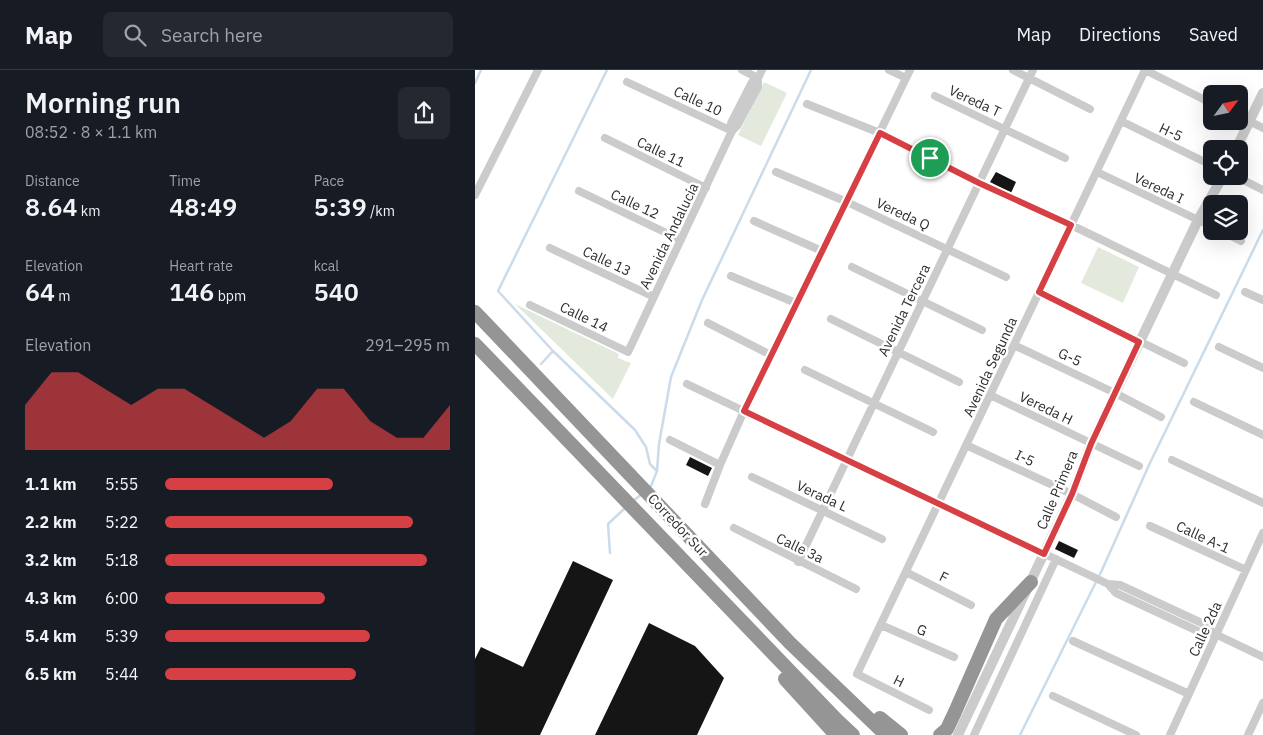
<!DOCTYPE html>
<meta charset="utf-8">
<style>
body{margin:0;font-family:"IBM Plex Sans",sans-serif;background:#242831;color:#f1f3f6;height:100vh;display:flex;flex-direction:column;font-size:19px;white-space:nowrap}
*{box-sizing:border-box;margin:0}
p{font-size:16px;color:#9ea1a6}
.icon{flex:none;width:28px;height:28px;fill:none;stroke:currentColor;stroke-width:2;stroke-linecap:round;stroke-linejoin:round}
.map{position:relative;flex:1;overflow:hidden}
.panel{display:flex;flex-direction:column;background:#171b24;width:475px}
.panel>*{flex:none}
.needle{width:32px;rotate:57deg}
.fabs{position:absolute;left:728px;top:15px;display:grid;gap:10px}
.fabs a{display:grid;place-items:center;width:45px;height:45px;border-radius:8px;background:#171b24;box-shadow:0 5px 20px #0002;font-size:25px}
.pin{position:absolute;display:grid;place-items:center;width:42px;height:42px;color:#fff;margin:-21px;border:2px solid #fff;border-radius:50%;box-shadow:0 1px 5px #0007}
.round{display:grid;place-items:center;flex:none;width:52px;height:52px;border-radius:8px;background:#242831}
.headline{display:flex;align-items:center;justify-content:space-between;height:85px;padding:0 25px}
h1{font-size:28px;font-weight:600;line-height:38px}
.metrics{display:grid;grid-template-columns:repeat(3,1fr);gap:8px;height:85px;padding:5px 25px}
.metrics div{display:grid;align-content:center}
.metrics b{font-size:25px;font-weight:600}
.metrics small{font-size:14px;font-weight:400}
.metrics p{font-size:14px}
.chart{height:140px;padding:10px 25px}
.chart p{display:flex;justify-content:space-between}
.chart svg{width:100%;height:90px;margin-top:5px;fill:#d63f43;opacity:.7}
ul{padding:0 25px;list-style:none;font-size:16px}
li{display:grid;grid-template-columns:80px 60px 1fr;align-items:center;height:38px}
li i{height:12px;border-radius:6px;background:#d63f43}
header{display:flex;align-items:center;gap:30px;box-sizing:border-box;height:70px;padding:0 25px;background:#171b24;border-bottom:1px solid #363941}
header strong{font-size:24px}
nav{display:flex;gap:28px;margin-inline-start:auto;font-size:18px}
.search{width:350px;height:45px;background:#242831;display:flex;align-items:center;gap:12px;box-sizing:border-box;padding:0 18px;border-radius:8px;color:#9ea1a6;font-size:19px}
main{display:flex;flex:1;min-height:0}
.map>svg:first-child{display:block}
</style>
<header>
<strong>Map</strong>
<div class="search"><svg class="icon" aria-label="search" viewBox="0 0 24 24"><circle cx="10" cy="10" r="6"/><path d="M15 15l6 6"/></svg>Search here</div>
<nav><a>Map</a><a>Directions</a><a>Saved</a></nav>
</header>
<main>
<section class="panel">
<div class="headline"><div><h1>Morning run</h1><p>08:52 · 8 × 1.1 km</p></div><a class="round"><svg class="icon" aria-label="share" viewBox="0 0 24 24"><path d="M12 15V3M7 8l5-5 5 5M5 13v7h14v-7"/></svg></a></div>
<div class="metrics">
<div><p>Distance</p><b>8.64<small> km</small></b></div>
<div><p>Time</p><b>48:49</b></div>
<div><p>Pace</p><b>5:39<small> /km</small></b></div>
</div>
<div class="metrics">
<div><p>Elevation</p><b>64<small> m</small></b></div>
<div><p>Heart rate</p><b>146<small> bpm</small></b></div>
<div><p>kcal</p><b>540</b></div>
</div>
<div class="chart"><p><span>Elevation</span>291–295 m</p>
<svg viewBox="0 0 160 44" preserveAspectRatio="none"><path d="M0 44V22L10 6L20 6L30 14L40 22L50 14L60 14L70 22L80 30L90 38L100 30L110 14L120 14L130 30L140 38L150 38L160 22V44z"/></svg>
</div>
<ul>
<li><b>1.1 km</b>5:55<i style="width:59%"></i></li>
<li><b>2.2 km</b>5:22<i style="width:87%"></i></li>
<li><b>3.2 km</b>5:18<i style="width:92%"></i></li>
<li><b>4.3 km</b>6:00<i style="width:56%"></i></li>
<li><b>5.4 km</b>5:39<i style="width:72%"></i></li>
<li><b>6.5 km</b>5:44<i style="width:67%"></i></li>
</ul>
</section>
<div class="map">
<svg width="788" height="665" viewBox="0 0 788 665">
<rect width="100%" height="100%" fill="#fff"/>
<path fill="#e3eadd" d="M289,12L312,23L286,76L263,65Z
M623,177L664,197L648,233L606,213Z
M40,234L144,284L143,288L156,293L138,329Z"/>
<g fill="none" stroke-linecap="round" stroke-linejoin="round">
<path stroke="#cbdbe9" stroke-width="2.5" d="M0,13L6,0
M78,281L160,360L171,377L175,394L182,401
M66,294L78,281L23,221L132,0
M176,416L182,401L184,374L196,307L227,230L336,0
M158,431L167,424
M135,483L133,454L150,438
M545,665L627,500L674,395L788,160"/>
</g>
<path fill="#151515" d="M521,102L541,112L536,123L515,112Z
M215,387L237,398L233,406L211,395Z
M584,471L603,480L599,488L580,479Z
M98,491L138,510L65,665H0V589L6,577L48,597Z
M174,553L220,576L249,608L222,665H120Z"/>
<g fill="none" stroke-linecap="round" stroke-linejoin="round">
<path stroke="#cbcbcb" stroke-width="8" d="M267,0L283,8
M414,0L431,8
M538,0L615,39
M152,12L257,61
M460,26L590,88
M332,34L405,63L504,113L596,155L741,225
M764,46L788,58
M646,51L736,95
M257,61L256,53L277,12L283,8
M130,68L231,118
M301,102L372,132L531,207
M622,102L736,156
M760,106L788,120
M104,121L206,170
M0,125L63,0
M279,151L347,181
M746,161L766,171
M75,178L179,227
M377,197L507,260
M256,206L321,233
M564,222L709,293
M770,222L788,230
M55,235L153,282L257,61L262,56L283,17V8L287,0
M356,249L484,312
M233,253L296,285
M539,275L640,323L686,347
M744,277L788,298
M330,300L458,362
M212,314L633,514L645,515L731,555L738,563L788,587
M515,325L664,396
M719,332L788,365
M195,370L245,395
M491,375L597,424L641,447
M697,390L788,433
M277,407L407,469
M230,434L245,395L269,341L435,0
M675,456L771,500
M259,458L381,519
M323,492L558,0
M431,502L496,535
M633,514L641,523L727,563H738
M406,555L479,587
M598,571L714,624
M578,626L661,665
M454,640L382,604L670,0L736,33
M499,665L581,489
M695,665L788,463
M773,665L788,633"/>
<path stroke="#cbcbcb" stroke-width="10" d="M761,79L788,23
M483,665L597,424L616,374L723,150L748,106"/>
<path stroke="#959595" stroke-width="14" d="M0,242L315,573L411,665
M0,274L362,650L378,665
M310,609L361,665
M405,648L426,665
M465,665L472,659L480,642L521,549L556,512"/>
</g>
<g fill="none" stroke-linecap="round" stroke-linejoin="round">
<g stroke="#fff" stroke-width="10">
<path id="route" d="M405,63L504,113L596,155L564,222L664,272L616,374L597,424L569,484L269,341Z"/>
</g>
<use href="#route" stroke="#d63f43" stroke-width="6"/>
</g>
<g text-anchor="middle" stroke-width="5" stroke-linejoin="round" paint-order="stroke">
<g font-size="14" fill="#2e2e2e" stroke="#fff">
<text transform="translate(223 31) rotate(25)" y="5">Calle 10</text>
<text transform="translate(500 31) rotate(25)" y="5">Vereda T</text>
<text transform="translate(696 62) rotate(25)" y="5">H-5</text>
<text transform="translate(186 82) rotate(26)" y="5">Calle 11</text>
<text transform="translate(684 118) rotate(25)" y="5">Vereda I</text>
<text transform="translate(160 134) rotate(25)" y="5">Calle 12</text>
<text transform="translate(428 144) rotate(25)" y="5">Vereda Q</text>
<text transform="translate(194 166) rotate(-64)" y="5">Avenida Andalucía</text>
<text transform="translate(132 191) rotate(25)" y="5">Calle 13</text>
<text transform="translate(429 240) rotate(-64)" y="5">Avenida Tercera</text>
<text transform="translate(109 247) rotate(26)" y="5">Calle 14</text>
<text transform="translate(595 287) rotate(25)" y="5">G-5</text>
<text transform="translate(515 297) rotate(-65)" y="5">Avenida Segunda</text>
<text transform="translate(571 338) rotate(26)" y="5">Vereda H</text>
<text transform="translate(550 388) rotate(25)" y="5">I-5</text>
<text transform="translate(582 420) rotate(-67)" y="5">Calle Primera</text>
<text transform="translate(347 426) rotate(25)" y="5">Verada L</text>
<text transform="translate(203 455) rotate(47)" y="5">Corredor Sur</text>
<text transform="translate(728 467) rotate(25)" y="5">Calle A-1</text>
<text transform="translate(325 478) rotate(26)" y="5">Calle 3a</text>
<text transform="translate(469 507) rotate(26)" y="5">F</text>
<text transform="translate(730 559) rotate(-65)" y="5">Calle 2da</text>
<text transform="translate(447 560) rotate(24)" y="5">G</text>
<text transform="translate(424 611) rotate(26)" y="5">H</text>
</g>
</g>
</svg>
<div class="fabs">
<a><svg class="needle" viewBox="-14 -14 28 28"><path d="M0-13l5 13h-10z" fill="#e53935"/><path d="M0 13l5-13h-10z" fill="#9ea1a6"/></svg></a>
<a><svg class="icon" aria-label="locate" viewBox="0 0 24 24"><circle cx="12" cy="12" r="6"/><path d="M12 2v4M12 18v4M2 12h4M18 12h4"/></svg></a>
<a><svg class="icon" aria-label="layers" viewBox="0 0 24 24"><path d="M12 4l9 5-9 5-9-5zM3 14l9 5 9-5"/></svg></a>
</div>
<div class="pin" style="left:455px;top:88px;background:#1e9e55"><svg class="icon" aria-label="arrive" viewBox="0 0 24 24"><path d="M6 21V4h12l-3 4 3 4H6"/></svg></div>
</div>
</main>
